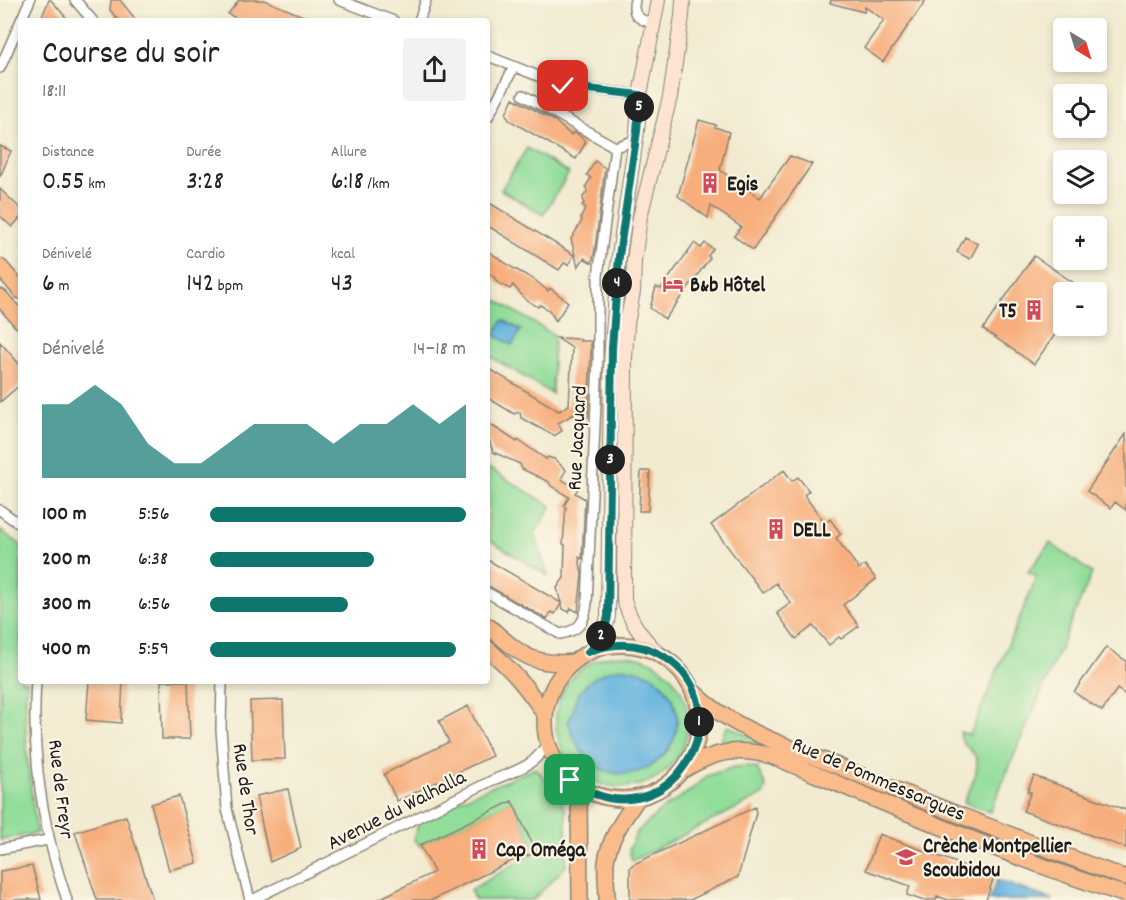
<!DOCTYPE html>
<html lang="fr">
<meta charset="utf-8">
<style>
body{margin:0;font-family:Dekko,sans-serif;background:#f2f2f2;color:#222;height:100vh;display:flex;flex-direction:column;font-size:22px;white-space:nowrap}
*{box-sizing:border-box;margin:0}
p{font-size:20px;color:#767676}
.icon{flex:none;width:33px;height:33px;fill:none;stroke:currentColor;stroke-width:2;stroke-linecap:round;stroke-linejoin:round}
.map{position:relative;flex:1;overflow:hidden}
.details{position:absolute;left:18px;top:18px;width:472px;height:666px;display:flex;flex-direction:column;background:#fff;border-radius:6px;box-shadow:0 3px 9px #0003}
.details>*{flex:none}
.needle{width:39px;rotate:142deg}
.fabs{position:absolute;left:1053px;top:18px;display:grid;gap:12px}
.fabs a{display:grid;place-items:center;width:54px;height:54px;border-radius:6px;background:#fff;box-shadow:0 3px 9px #0003;font-size:30px}
.pin{position:absolute;display:grid;place-items:center;width:51px;height:51px;color:#fff;margin:-26px;border-radius:12px;box-shadow:0 3px 9px #0006}
.km{position:absolute;width:30px;height:30px;margin:-15px;border-radius:50%;background:#222;color:#fff;font-size:16px;line-height:30px;text-align:center}
.round{display:grid;place-items:center;flex:none;width:63px;height:63px;border-radius:6px;background:#f2f2f2}
.headline{display:flex;align-items:center;justify-content:space-between;height:102px;padding:0 24px}
h1{font-size:33px;font-weight:600;line-height:45px}
.stats{display:grid;grid-template-columns:repeat(3,1fr);gap:9px;height:102px;padding:6px 24px}
.stats div{display:grid;align-content:center}
.stats b{font-size:26px;font-weight:600}
.stats small{font-size:16px;font-weight:400}
.stats p{font-size:16px}
.chart{height:168px;padding:12px 24px}
.chart p{display:flex;justify-content:space-between}
.chart svg{width:100%;height:108px;margin-top:6px;fill:#0f766e;opacity:.7}
ul{padding:0 24px;list-style:none;font-size:20px}
li{display:grid;grid-template-columns:96px 72px 1fr;align-items:center;height:45px}
li i{height:15px;border-radius:8px;background:#0f766e}
.map>svg:first-child{display:block}
</style>
<div class="map">
<svg width="1126" height="900" viewBox="0 0 1126 900">
<rect width="100%" height="100%" fill="#fcf5e5"/>
<filter id="ink" filterUnits="userSpaceOnUse"><feTurbulence type="fractalNoise" baseFrequency=".0167" numOctaves="2"/><feDisplacementMap in="SourceGraphic" scale="12" xChannelSelector="R" yChannelSelector="G"/><feConvolveMatrix kernelMatrix="1 2 1 2 8 2 1 2 1" color-interpolation-filters="sRGB"/></filter>
<filter id="wash" filterUnits="userSpaceOnUse"><feTurbulence type="fractalNoise" baseFrequency=".008" numOctaves="4" result="noise"/><feDisplacementMap in="SourceGraphic" scale="24" xChannelSelector="R" yChannelSelector="G"/><feGaussianBlur stdDeviation="1.35" result="paint"/><feColorMatrix in="noise" values="0 0 0 0 0 0 0 0 0 0 0 0 0 0 0 0 0 1.4 0 .05"/><feComposite in="paint" operator="in"/></filter>
<g filter="url(#wash)">
<rect width="100%" height="100%" fill="#f2ebd1"/>
<path fill="#91dd9a" stroke="#567c5b" stroke-width="1.5" d="M527,148L569,173L543,215L501,190Z
M488,295L554,335L552,394L488,355Z
M488,468L551,506L535,534L548,576L488,539Z
M0,530L21,545V681H27C22,731 30,783 37,833L0,840Z
M1050,543L1092,573L990,812L964,802C969,789 985,764 972,752C965,745 961,743 960,732L970,735L1037,576L1028,572Z
M556 721a66 66 0 1 1 132 0a66 66 0 1 1-132 0Z
M728,726L763,742L761,747L744,744L723,746L721,744L723,733Z
M748,766L757,768L766,786L763,795L632,861L629,849L637,832L661,810L690,791L707,776L734,767Z
M536,768L558,796L566,811V866L533,900H475L470,890L536,852L512,801L421,845V847L414,840L420,816Z"/>
<path fill="#65b4df" stroke="#40687e" stroke-width="1.5" d="M503,320L521,330L512,345L494,335Z
M623,668C642,669 659,676 669,693C703,748 625,804 584,755C576,746 572,733 568,722C573,716 573,707 576,699C585,680 603,670 623,668Z
M997,880L1053,900H989Z"/>
<g id="blocks">
<path fill="#f7ae7c" d="M49,0H51L69,21H40Z
M111,0H120L137,21H119L110,10Z
M239,0H264L315,21H242L228,14Z
M831,0H926L883,62L864,48L884,20L865,7L864,12L830,3Z
M513,98L555,121L571,135L573,132L579,135L586,142L576,159L509,120L506,114Z
M699,120L716,125L715,127L729,132L720,170L760,198L790,156L812,164L753,250L734,236L741,227L711,206L708,218L678,196Z
M0,146L11,151L0,177Z
M595,161L605,168L595,249L592,263L584,258L578,267L571,239L582,221L581,217L586,208L582,205L584,203L583,197L587,192L586,186L591,178L587,175Z
M0,189L21,209V217L12,227L0,216Z
M488,202L574,255L568,265L564,263L559,270L488,226Z
M965,237L978,244L970,259L957,252Z
M694,243L701,248L705,243L713,249L708,256L710,258L665,319L650,308L656,287L661,289Z
M488,251L513,268L535,280L548,291L550,288L568,302L556,321L549,310L540,305L538,307L526,300L513,285L510,289L498,283L493,276L488,273Z
M1034,256L1087,292H1064V322L1034,364L983,329Z
M557,338L580,339V341H591V353L588,417L579,422L574,414L558,423L562,431L554,436L521,418L520,412L514,414L488,398V368L559,411L569,405L572,348Z
M0,342L21,366V384L0,402Z
M488,423L517,442L518,440L546,459L548,457L554,459L566,470L561,479L578,489L575,493L585,499L582,559L579,557L582,574L578,612L571,608L569,612L563,609L561,604L555,614L551,612L547,619L488,586V560L561,603L557,588L564,578L565,545L563,544L566,507L564,506L569,497L551,486L549,482L522,469L520,464L493,452L488,436Z
M1126,434V510L1115,502L1111,508L1087,491Z
M784,470L792,481L798,477L809,491L804,495L825,523L830,519L841,534L836,538L859,569L865,565L876,579L843,605L859,626L841,639L839,637L829,645L813,626L796,639L777,613L791,603L776,583L763,593L711,525Z
M641,471H650L648,511H639Z
M1106,647L1126,661V695L1117,689L1102,711L1074,692Z
M89,681H123L121,723L86,720Z
M161,681H188L190,739H162Z
M283,700L285,759L252,760L250,701Z
M468,706L492,756L397,801L384,774L449,742L439,721Z
M1034,776L1126,810V848L1023,811L1031,792H1027Z
M288,789L301,848L270,862L256,796Z
M179,796L197,863L169,870L151,804Z
M512,801L536,852L527,856L526,854L432,900H377L434,872L420,845Z
M755,807L756,813L738,877L690,900H630V868L632,865Z
M126,816L153,900H97L75,832Z
M879,834L994,877L986,900H948L937,896L936,900H921L907,895L910,886L866,870Z
M32,866L41,899L0,900V871Z"/>
</g>
</g>
<g filter="url(#ink)">
<use href="#blocks" fill-opacity="0" stroke="#878476" stroke-width="1.5"/>
<g fill="none" stroke-linecap="round" stroke-linejoin="round">
<g stroke="#878476" stroke-width="12">
<path id="minor" d="M75,0L93,21
M339,0L394,21
M635,0C631,15 639,20 653,23
M419,21L426,0
M488,56L563,86L640,95
M0,68L30,0
M523,95L615,147
M488,117L514,67
M0,510L21,525
M488,593L560,634C580,631 585,621 587,603L598,359V276L615,147L636,140
M36,681C31,756 43,830 67,900
M222,681L221,729L227,809L250,900
M0,849L48,840
M252,900L493,780C515,771 538,765 547,742"/>
</g>
<g stroke="#878476" stroke-width="16">
<path id="secondary" d="M588,653C598,642 606,631 608,616L611,359L619,256L637,131L640,95L658,0
M658,653C641,636 630,622 624,599L625,358L627,324L633,292L634,261L640,217L670,97L682,16L683,0"/>
</g>
<g stroke="#878476" stroke-width="18">
<path id="primary" d="M0,267L21,291
M0,297L21,321
M488,626C520,653 529,666 574,662
M545 722a77 77 0 1 1 154 0a77 77 0 1 1-154 0Z
M488,649C512,670 528,688 545,715
M695,693C735,732 794,748 845,769C938,807 1031,844 1126,878
M685,769C715,751 737,747 772,756C889,805 1005,856 1126,895
M570,780L579,796L580,900
M607,900C607,887 605,874 606,862C609,838 625,817 638,798"/>
</g>
<use href="#minor" stroke="#fff" stroke-width="9"/>
<use href="#secondary" stroke="#fde4d1" stroke-width="14"/>
<use href="#primary" stroke="#fabc8b" stroke-width="15"/>
</g>
</g>
<g fill="none" stroke-linecap="round" stroke-linejoin="round" filter="url(#ink)">
<g stroke="#fff" stroke-width="12">
<path id="route" d="M563,86L640,95L637,131L619,256L612,348L608,616C606,631 598,642 588,652C613,642 639,642 663,656C750,708 667,851 570,780"/>
</g>
<use href="#route" stroke="#0f766e" stroke-width="8"/>
</g>
<defs>
<g id="building-bare" transform="scale(1.62)"><path d="M-4-6H4V6H1V3H-1V6H-4ZM-2.5-4.3h1.7v1.8h-1.7ZM.8-4.3h1.7v1.8H.8ZM-2.5-1h1.7V.8h-1.7ZM.8-1h1.7V.8H.8Z" fill="#d1495b" stroke="#fcf5e5" stroke-width="2.5" paint-order="stroke"/></g>
<g id="hotel-bare" transform="scale(1.62)"><path d="M-6-4.5h1.5V1H6V5H4.5V3h-9V5H-6ZM-4 0a1.8 1.8 0 1 1 3.6 0ZM.5 0V-2.5h3Q6-2.5 6 0Z" fill="#d1495b" stroke="#fcf5e5" stroke-width="2.5" paint-order="stroke"/></g>
<g id="school-bare" transform="scale(1.62)"><path d="M0-5L7-2L0 1L-7-2ZM-4 1L0 2.5L4 1V4Q0 6-4 4Z" fill="#d1495b" stroke="#fcf5e5" stroke-width="2.5" paint-order="stroke"/></g>
</defs>
<g fill-rule="evenodd">
<use href="#building-bare" x="710" y="183"/>
<use href="#hotel-bare" x="673" y="284"/>
<use href="#building-bare" x="1034" y="310"/>
<use href="#building-bare" x="776" y="529"/>
<use href="#building-bare" x="479" y="849"/>
<use href="#school-bare" x="906" y="857"/>
</g>
<g text-anchor="middle" stroke-width="4.5" stroke-linejoin="round" paint-order="stroke">
<g font-size="21" font-weight="bold" fill="#1c1c1c" stroke="#fcf5e5" text-anchor="start">
<text x="727" y="190">Egis</text>
<text x="690" y="291">B&amp;b Hôtel</text>
<text x="1017" y="317" text-anchor="end">T5</text>
<text x="793" y="536">DELL</text>
<text x="923" y="852">Crèche Montpellier<tspan x="923" dy="24">Scoubidou</tspan></text>
<text x="496" y="856">Cap Oméga</text>
</g>
<g font-size="21" fill="#1c1c1c" stroke="#fcf5e5">
<text transform="translate(576 438) rotate(-87)" y="7">Rue Jacquard</text>
<text transform="translate(879 778) rotate(23)" y="7">Rue de Pommessargues</text>
<text transform="translate(62 789) rotate(83)" y="7">Rue de Freyr</text>
<text transform="translate(247 789) rotate(82)" y="7">Rue de Thor</text>
<text transform="translate(396 809) rotate(-27)" y="7">Avenue du Walhalla</text>
</g>
</g>
</svg>
<div class="fabs">
<a><svg class="needle" viewBox="-14 -14 28 28"><path d="M0-13l5 13h-10z" fill="#e53935"/><path d="M0 13l5-13h-10z" fill="#767676"/></svg></a>
<a><svg class="icon" aria-label="locate" viewBox="0 0 24 24"><circle cx="12" cy="12" r="6"/><path d="M12 2v4M12 18v4M2 12h4M18 12h4"/></svg></a>
<a><svg class="icon" aria-label="layers" viewBox="0 0 24 24"><path d="M12 4l9 5-9 5-9-5zM3 14l9 5 9-5"/></svg></a>
<a>+</a>
<a>−</a>
</div>
<div class="pin" style="left:570px;top:780px;background:#1e9e55"><svg class="icon" aria-label="arrive" viewBox="0 0 24 24"><path d="M6 21V4h12l-3 4 3 4H6"/></svg></div>
<div class="pin" style="left:563px;top:86px;background:#d93025"><svg class="icon" aria-label="check" viewBox="0 0 24 24"><path d="M5 12l5 5 9-10"/></svg></div>
<b class="km" style="left:699px;top:722px">1</b>
<b class="km" style="left:601px;top:636px">2</b>
<b class="km" style="left:610px;top:460px">3</b>
<b class="km" style="left:617px;top:283px">4</b>
<b class="km" style="left:639px;top:107px">5</b>
<section class="details">
<div class="headline"><div><h1>Course du soir</h1><p>18:11</p></div><a class="round"><svg class="icon" aria-label="share" viewBox="0 0 24 24"><path d="M12 15V3M7 8l5-5 5 5M5 13v7h14v-7"/></svg></a></div>
<div class="stats">
<div><p>Distance</p><b>0.55<small> km</small></b></div>
<div><p>Durée</p><b>3:28</b></div>
<div><p>Allure</p><b>6:18<small> /km</small></b></div>
</div>
<div class="stats">
<div><p>Dénivelé</p><b>6<small> m</small></b></div>
<div><p>Cardio</p><b>142<small> bpm</small></b></div>
<div><p>kcal</p><b>43</b></div>
</div>
<div class="chart"><p><span>Dénivelé</span>14–18 m</p>
<svg viewBox="0 0 160 44" preserveAspectRatio="none"><path d="M0 44V14L10 14L20 6L30 14L40 30L50 38L60 38L70 30L80 22L90 22L100 22L110 30L120 22L130 22L140 14L150 22L160 14V44z"/></svg>
</div>
<ul>
<li><b>100 m</b>5:56<i style="width:100%"></i></li>
<li><b>200 m</b>6:38<i style="width:64%"></i></li>
<li><b>300 m</b>6:56<i style="width:54%"></i></li>
<li><b>400 m</b>5:59<i style="width:96%"></i></li>
</ul>
</section>
</div>
